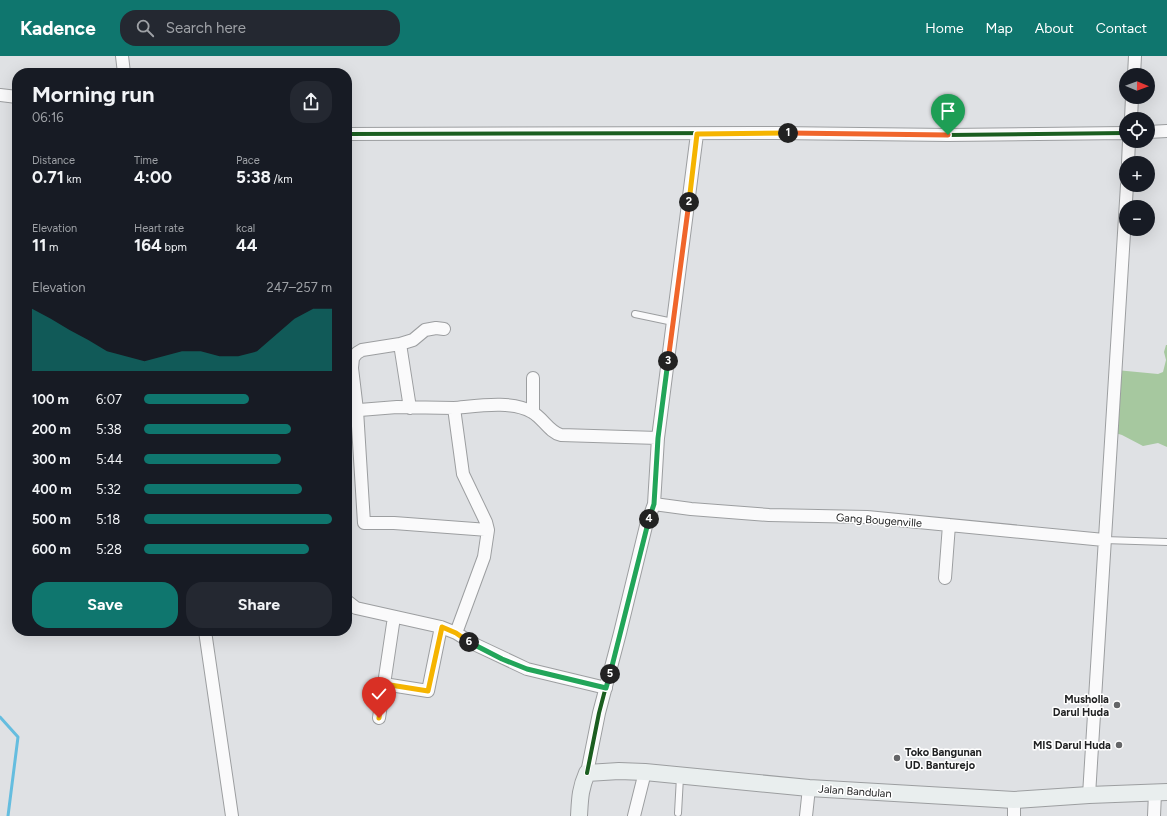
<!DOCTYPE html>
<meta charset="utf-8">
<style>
body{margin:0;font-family:Figtree,sans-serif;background:#242831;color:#f1f3f6;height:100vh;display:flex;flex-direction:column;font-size:15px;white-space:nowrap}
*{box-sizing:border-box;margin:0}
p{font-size:13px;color:#9ea1a6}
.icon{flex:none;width:22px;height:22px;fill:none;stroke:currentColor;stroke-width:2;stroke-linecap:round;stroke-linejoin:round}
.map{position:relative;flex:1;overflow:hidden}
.sheet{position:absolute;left:12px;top:12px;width:340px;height:568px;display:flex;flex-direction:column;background:#171b24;border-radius:16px;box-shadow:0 4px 16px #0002}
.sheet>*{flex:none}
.needle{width:26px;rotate:91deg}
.fabs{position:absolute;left:1119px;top:12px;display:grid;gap:8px}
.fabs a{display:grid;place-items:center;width:36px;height:36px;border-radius:50%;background:#171b24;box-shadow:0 4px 16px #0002;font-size:20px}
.pin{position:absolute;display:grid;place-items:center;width:34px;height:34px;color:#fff;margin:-41px -17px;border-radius:50% 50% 50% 0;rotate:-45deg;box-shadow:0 0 4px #0007}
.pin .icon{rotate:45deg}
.km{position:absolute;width:20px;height:20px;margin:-10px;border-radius:50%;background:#222;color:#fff;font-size:11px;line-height:20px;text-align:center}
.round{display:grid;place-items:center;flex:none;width:42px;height:42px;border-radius:16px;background:#242831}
.summary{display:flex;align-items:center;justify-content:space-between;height:68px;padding:0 20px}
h1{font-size:22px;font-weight:700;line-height:30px}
.metrics{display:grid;grid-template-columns:repeat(3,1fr);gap:6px;height:68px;padding:4px 20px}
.metrics div{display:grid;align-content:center}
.metrics b{font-size:17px;font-weight:700}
.metrics small{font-size:11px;font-weight:400}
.metrics p{font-size:11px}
.chart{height:112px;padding:8px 20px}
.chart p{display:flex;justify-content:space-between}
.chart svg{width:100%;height:72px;margin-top:4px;fill:#0f766e;opacity:.7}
.action{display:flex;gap:8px;margin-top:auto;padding:8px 20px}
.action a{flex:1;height:46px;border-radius:16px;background:#0f766e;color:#fff;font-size:16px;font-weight:700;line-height:46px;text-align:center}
.action a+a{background:#242831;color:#f1f3f6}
ul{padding:0 20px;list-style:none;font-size:13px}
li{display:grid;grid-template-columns:64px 48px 1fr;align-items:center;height:30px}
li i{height:10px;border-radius:5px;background:#0f766e}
header{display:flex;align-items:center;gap:24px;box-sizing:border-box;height:56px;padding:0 20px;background:#0f766e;color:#fff}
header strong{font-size:19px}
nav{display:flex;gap:22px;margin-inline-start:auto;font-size:14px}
.search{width:280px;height:36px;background:#242831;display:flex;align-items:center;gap:10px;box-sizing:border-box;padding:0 14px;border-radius:16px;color:#9ea1a6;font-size:15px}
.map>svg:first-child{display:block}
</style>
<header>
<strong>Kadence</strong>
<div class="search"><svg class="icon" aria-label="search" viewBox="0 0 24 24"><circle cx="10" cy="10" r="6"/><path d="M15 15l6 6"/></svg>Search here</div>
<nav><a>Home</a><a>Map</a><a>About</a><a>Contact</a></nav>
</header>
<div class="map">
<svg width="1167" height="760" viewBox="0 0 1167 760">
<rect width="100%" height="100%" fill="#dfe1e4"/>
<path fill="#a6c89f" d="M1166,289H1167V391L1158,387L1143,390L1122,379L1112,376L1116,314L1158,318L1163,316L1166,304L1164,296Z"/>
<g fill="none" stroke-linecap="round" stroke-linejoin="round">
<path stroke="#65bddf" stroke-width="3" d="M0,661L18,681L8,760"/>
<g stroke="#9c9ea0" stroke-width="8">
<path id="lane" d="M635,258L673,266
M1104,484L1167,486
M678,757L680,721"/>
</g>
<g stroke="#9c9ea0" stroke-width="14">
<path id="street" d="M122,0L124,17
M1134,19L1135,0
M0,39L17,41
M1131,63L1132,41
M1148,76L1167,75
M347,78L776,77L948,79L1126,77
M1128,107L1129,85
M400,288L362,294L357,297L353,302L352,312L357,354L364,467H394L488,474L484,501L456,577L474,588L527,613L606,632
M410,352L400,288L413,284L425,274L436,272L444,273
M454,352C477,350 512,344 532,356C543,362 549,376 561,379L658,382
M347,355L397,351L454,352L463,418L486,466L488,474
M533,356V322
M654,448L691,453L769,459L867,461L1104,484
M945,522L949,469
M347,545L356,552L441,571L456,577
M205,575L232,760
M384,628L428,635L441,571
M379,662L394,561
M587,717L599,657L620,577L646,470L654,448L658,382L697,78
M1089,739C1101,535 1115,332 1127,129
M634,760L645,716
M806,760L809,732
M1014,760V744
M1154,760L1155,737"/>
</g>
<g stroke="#9c9ea0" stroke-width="18">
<path id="secondary" d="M579,760C580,743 580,733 587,717L619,715L645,716L809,732L1014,744L1089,739L1167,736"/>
</g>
<use href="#lane" stroke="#fafafb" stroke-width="6"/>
<use href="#street" stroke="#fafafb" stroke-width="12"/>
<use href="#secondary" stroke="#e9eeee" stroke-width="16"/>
<g stroke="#fff" stroke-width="6">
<path id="cycleway" d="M347,78L776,77L948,79L1126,77
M587,717L599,657L620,577L646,470L654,448L658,382L697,78"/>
</g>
<use href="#cycleway" stroke="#1b5e20" stroke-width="4"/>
</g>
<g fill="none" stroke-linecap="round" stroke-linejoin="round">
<g stroke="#fff" stroke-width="8">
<path id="split-1" d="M788,77L948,79"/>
</g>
<g stroke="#fff" stroke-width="8">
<path id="split-2" d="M689,146L697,78L788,77"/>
</g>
<g stroke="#fff" stroke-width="8">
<path id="split-3" d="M668,305L689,146"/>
</g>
<g stroke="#fff" stroke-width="8">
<path id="split-4" d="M649,463L654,448L658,382L668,305"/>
</g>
<g stroke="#fff" stroke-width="8">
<path id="split-5" d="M610,618L649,463"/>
</g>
<g stroke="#fff" stroke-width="8">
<path id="split-6" d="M469,586L502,603L527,613L606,632L610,618"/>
</g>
<g stroke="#fff" stroke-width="8">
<path id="split-7" d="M379,662L384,628L428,635L442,571L456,577L469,586"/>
</g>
<use href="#split-1" stroke="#f0652b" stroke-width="5"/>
<use href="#split-2" stroke="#f5b400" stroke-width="5"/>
<use href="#split-3" stroke="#f0652b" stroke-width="5"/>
<use href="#split-4" stroke="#22a559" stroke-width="5"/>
<use href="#split-5" stroke="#22a559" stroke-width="5"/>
<use href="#split-6" stroke="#22a559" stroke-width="5"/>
<use href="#split-7" stroke="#f5b400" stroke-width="5"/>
</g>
<g fill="#646567" stroke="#fff" stroke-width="1.5">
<circle cx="1117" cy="649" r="4"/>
<circle cx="1119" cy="689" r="4"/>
<circle cx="897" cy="702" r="4"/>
</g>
<g text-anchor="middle" stroke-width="3" stroke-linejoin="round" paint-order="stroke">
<g font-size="11" fill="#212223" stroke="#fff">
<text transform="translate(879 464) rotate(4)" y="4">Gang Bougenville</text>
<text transform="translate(855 735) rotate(4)" y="4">Jalan Bandulan</text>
</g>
<g font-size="11" font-weight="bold" fill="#212223" stroke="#fff" text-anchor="end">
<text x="1109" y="647">Musholla<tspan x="1109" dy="13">Darul Huda</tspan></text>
<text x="1111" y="693">MIS Darul Huda</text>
<text x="905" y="700" text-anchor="start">Toko Bangunan<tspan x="905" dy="13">UD. Banturejo</tspan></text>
</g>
</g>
</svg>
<div class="fabs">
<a><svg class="needle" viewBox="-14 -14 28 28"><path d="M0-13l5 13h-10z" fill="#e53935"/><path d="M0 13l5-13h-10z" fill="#9ea1a6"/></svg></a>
<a><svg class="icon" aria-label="locate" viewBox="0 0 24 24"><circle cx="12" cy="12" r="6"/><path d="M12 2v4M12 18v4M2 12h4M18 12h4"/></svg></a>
<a>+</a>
<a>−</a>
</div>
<div class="pin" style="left:948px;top:79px;background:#1e9e55"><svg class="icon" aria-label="arrive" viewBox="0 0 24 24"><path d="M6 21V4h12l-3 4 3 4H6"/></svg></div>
<div class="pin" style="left:379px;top:662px;background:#d93025"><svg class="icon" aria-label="check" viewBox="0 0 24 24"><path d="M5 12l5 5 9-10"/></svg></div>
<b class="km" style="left:788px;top:77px">1</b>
<b class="km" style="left:689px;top:146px">2</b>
<b class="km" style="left:668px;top:305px">3</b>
<b class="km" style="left:649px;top:463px">4</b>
<b class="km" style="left:610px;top:618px">5</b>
<b class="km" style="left:469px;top:586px">6</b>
<section class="sheet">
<div class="summary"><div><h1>Morning run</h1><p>06:16</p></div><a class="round"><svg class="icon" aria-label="share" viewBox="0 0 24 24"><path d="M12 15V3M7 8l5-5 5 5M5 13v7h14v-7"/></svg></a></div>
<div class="metrics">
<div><p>Distance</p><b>0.71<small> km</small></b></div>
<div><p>Time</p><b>4:00</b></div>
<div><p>Pace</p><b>5:38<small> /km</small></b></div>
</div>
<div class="metrics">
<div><p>Elevation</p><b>11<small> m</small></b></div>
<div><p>Heart rate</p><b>164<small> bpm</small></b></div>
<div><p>kcal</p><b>44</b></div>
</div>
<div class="chart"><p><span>Elevation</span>247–257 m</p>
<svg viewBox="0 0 160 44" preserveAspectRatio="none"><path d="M0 44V6L10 12L20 19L30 25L40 32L50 35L60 38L70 35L80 32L90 32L100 35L110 35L120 32L130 22L140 12L150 6L160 6V44z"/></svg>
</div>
<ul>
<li><b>100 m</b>6:07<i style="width:56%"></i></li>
<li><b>200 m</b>5:38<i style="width:78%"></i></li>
<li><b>300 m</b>5:44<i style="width:73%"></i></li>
<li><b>400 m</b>5:32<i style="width:84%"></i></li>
<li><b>500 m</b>5:18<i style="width:100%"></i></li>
<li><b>600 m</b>5:28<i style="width:88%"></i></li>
</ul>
<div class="action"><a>Save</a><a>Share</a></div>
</section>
</div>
